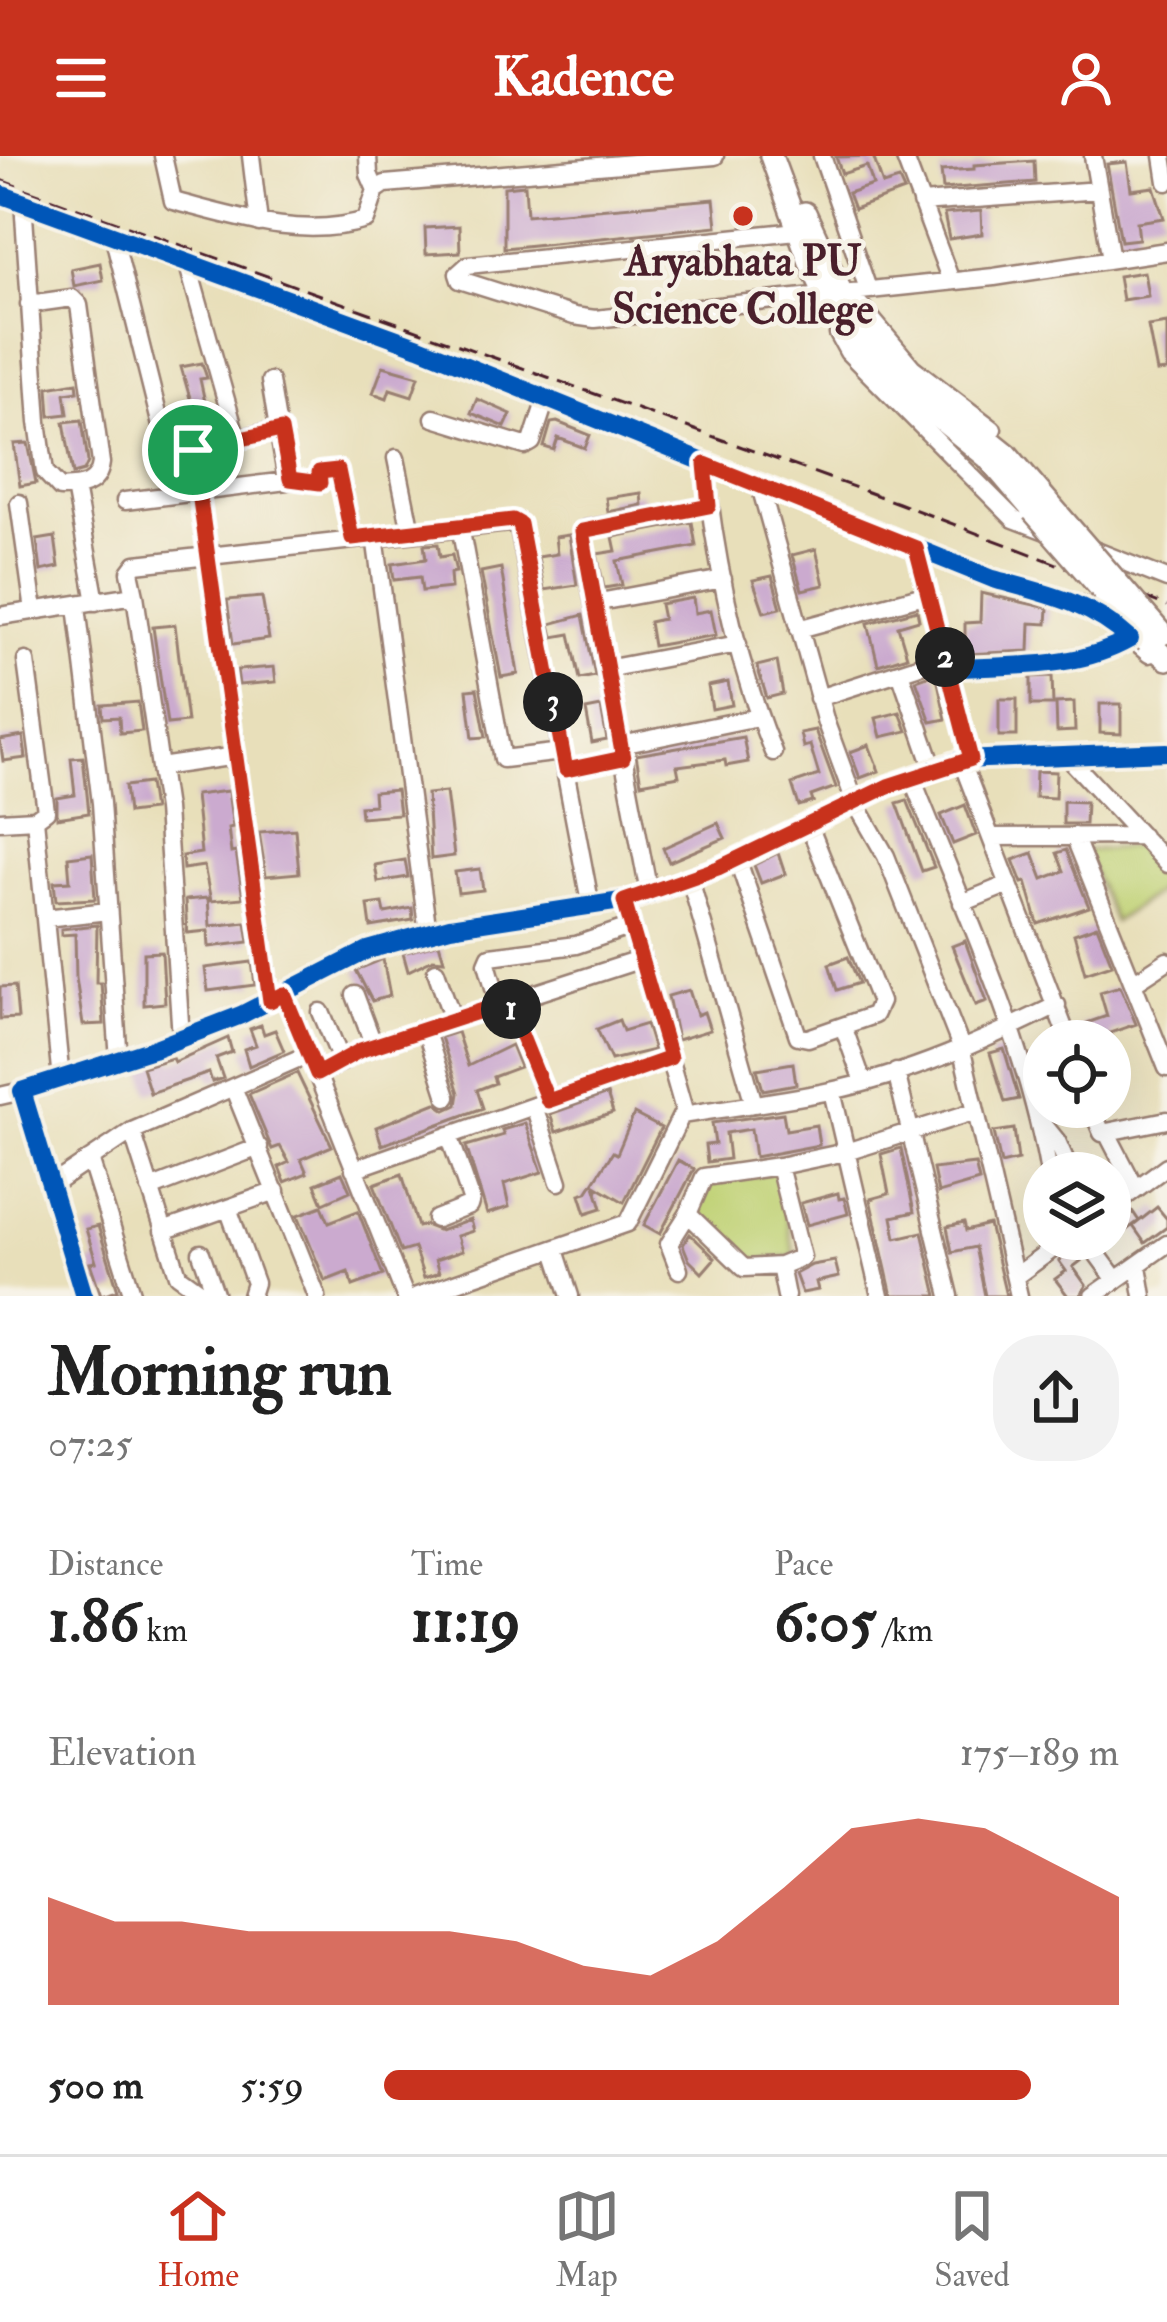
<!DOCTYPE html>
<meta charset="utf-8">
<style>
body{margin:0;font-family:"IM FELL Double Pica",serif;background:#f2f2f2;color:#222;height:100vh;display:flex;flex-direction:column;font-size:45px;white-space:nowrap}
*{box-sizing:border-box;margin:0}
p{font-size:39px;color:#767676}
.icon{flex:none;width:66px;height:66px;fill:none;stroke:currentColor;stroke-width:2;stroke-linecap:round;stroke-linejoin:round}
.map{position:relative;height:1140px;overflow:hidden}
.sheet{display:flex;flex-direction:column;background:#fff;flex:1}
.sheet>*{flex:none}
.fabs{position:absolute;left:1023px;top:864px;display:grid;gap:24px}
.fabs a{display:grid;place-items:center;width:108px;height:108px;border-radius:50%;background:#fff;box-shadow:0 12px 48px #0002;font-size:60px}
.pin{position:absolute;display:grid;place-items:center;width:102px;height:102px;color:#fff;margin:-51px;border:6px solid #fff;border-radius:50%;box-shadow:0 3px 12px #0007}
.km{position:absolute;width:60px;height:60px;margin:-30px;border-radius:50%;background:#222;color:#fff;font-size:33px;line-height:60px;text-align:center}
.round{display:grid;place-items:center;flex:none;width:126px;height:126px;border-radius:48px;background:#f2f2f2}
.head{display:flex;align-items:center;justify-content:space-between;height:204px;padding:0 48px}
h1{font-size:66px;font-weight:700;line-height:90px}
.figures{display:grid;grid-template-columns:repeat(3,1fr);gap:18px;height:204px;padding:12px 48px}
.figures div{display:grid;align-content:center}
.figures b{font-size:60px;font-weight:700}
.figures small{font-size:33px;font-weight:400}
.figures p{font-size:33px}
.chart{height:336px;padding:24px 48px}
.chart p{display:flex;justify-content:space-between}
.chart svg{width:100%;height:216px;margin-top:12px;fill:#c8321e;opacity:.7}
ul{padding:0 48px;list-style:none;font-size:39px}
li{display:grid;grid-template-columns:192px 144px 1fr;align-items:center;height:90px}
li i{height:30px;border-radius:15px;background:#c8321e}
header{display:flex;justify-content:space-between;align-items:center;height:156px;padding:0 48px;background:#c8321e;color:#fff;font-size:54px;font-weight:700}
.menu{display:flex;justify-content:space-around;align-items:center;height:168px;border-top:3px solid #e0e0e0;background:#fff;font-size:33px;color:#767676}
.menu a{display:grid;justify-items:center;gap:6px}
.menu .on{color:#c8321e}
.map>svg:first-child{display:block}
</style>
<header><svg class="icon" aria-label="menu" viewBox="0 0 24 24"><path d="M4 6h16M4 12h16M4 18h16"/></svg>Kadence<svg class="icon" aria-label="person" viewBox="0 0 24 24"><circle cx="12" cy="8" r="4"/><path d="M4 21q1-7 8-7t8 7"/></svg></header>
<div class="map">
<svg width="1167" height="1140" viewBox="0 0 1167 1140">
<rect width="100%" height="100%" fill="#f7f3e8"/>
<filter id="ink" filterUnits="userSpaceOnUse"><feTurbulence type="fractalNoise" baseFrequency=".00833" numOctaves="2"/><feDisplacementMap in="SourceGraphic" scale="24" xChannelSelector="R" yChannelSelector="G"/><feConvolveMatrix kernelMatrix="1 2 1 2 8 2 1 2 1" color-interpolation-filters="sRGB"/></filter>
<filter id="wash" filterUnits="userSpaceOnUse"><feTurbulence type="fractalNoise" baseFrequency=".004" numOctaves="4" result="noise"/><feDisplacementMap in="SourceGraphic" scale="48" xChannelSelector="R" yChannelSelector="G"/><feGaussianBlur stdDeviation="2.7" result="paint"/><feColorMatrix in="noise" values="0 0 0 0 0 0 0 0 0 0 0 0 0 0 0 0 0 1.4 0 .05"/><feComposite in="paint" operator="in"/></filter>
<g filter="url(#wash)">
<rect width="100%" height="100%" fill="#e8dfba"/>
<path fill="#bfd173" stroke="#84784f" stroke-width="3" d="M1144,689L1167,715V729L1114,766L1084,695Z
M776,1015L795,1100L745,1106L696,1062L704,1028Z"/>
<g id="blocks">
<path fill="#cbaacf" d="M873,0L883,29L899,24L904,35L854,53L848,37L873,29L867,10L842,18L836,1Z
M1034,5L1035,26L943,33L941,15L974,13V9Z
M1127,6L1131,34L1154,31L1164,62L1137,66L1139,83L1121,85L1107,8Z
M525,29L527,59L714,43L717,70L504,92V31Z
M981,55L982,78L949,83L944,58Z
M459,70L460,96L426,98L425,72Z
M100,107L103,124L74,130L71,113Z
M1144,116L1148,140L1122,144L1118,120Z
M1167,167V215L1157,216L1148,170Z
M202,207L207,222L200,223L205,246L192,249L181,211Z
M383,210L419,220L412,240L390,233L387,242L373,237Z
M77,226L78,235L65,237L68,258L50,260L48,231Z
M477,243L511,258L505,271L471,257Z
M82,264L88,306L84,315L73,318L64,266Z
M557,266L590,279L585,292L558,282L554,294L544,291L551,267Z
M28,287L36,327L20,330L14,288Z
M641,337L642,349L608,356L606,342Z
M692,366L696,390L617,405L622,429L604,432L597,398L616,395L613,381Z
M569,379L577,429L544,434L538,401L557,398L555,381Z
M55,381L59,411L41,415L37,384Z
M438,388L440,401L452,399L456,416L450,417L451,432L422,435L420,421L394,424L392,408L426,403L424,389Z
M816,393L824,429L802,434L792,399Z
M501,412L518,518L501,521L481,416Z
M772,420L781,452L764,456L753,424Z
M981,437L1048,452L1047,468L1030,467L1029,495L965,498V467L980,466Z
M262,441L269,483L233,488L227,444Z
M693,442L695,457L711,454L716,479L653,490L649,466L663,463L660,448Z
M917,454L919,464L898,470L907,500L878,509L868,467Z
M583,459L595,520L580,523L570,478L553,481L550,468Z
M175,469L187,566L167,568L153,471Z
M777,505L783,538L767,542L757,510Z
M274,511L276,526L239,529L237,514Z
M936,517L946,563L931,566L916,524Z
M1052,520L1053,549H1031V521Z
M728,526L732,549L712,553L708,530Z
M477,533L486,581L473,582L467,534Z
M999,543H1017V580H999Z
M138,546L142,575L120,577L119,561L103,562L102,549Z
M1074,546L1075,575L1057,576L1056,547Z
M1100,548H1121V578L1100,577Z
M601,551L607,584L592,587L586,554Z
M900,556L907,575L881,581L876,562Z
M815,574L836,631L811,640L813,646L799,650L792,628L819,619L810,589L803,591L800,577Z
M23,580L26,602L3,605L0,584Z
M743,581L748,606L726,610L725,604L677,610L679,620L641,627L636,599Z
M869,589L879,615L860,622L850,596Z
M83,601L89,657L57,662V642L75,639L71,602Z
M1036,615L1056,616L1055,642L1035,641Z
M149,627L153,654L128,657L125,630Z
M396,634L399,658L361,661L360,650L374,649L373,636Z
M228,635L233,671L228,672L231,697L236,696L243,742L211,745L204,710L183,713L182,700L201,697L195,639Z
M446,636L454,700L431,703L427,638Z
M907,644L934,711L922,715L897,647Z
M1063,645L1086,646L1085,668H1063Z
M965,649L976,679L953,688L941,659Z
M718,667L725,682L669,706L663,692Z
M295,673L299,717L266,720L259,676Z
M1066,694L1089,751L1038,768L1026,726L1022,727L1013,704L1033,697L1043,723L1064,715L1057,697Z
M778,697L785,718L761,727L754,709Z
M92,698L95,743L56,745L54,726L70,725L68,701Z
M405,704L408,721L378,726L375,709Z
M480,713L483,734L458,737L455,716Z
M208,742L210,770L246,766L249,786L209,791L208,775L187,777L185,744Z
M383,747L385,757L412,752L413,764L371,771L368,749Z
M97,769L96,827H101L104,868L83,869L76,822L75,778L61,779V773Z
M1097,770L1112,808L1085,817L1074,778Z
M965,785L987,845L976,849L952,790Z
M439,787L444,804L433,803L408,815L403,797Z
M162,796L165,847L144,849V797Z
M848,801L859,827L837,834L829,808Z
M383,803L390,840L372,845L356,814Z
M252,806L255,829L208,835L205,812Z
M15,830L18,862L0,863V831Z
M1120,830L1136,868L1110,877L1113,885H1087L1081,869L1107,860L1100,836Z
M689,834L697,859L704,856L710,874L677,884L668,840Z
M619,864L623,875L646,868L654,894L611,904L597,873Z
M261,869L264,878L275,874L284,895L249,910L244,893L256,889L250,873Z
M457,876L468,910L511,889L520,911L493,921L495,927L477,934L483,952L382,989L376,971L436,947L446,954L457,949L459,937L441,881Z
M228,882L232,896L216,902L223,922L212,926L209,917L150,937L142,911L172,902L174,906Z
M1004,893L1019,943L1005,946L990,897Z
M793,907L796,928L763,934L757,913Z
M297,917L332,990L301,1003L307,1017L285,1026L279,1011L289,1006L280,990L272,993L249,938Z
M607,938L613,957L556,976L550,958Z
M783,957L786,974L816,969L819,989L755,1001L751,973L726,977L729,1003L707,1006L705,989L715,988L712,967Z
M634,958L661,972L624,1046L595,1029L602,1052L586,1057L580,1038L587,1036L613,996L617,998Z
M525,967L542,1016L504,1028L509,1051L487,1058L466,990L504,979L502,974Z
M1014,973L1018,1004L1001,1008L994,976Z
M901,992L914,1056L892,1061L896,1082L922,1076L937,1140H892L870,1043L889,1038L881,998Z
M678,1004L694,1013L660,1078L644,1069Z
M975,1008L979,1025L938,1037L933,1013Z
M342,1017L350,1035L323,1047L315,1028Z
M402,1018L418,1071L425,1069L440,1075L470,1064L473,1075L457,1080L462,1095L435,1104L439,1117L424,1122L414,1092L401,1096L374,1028Z
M838,1037L839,1043L844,1042L848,1058L807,1069L801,1047Z
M322,1050L329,1066L358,1055L383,1119L353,1130L348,1116L325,1125L298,1059Z
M1157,1051L1167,1063V1071L1145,1087L1133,1070Z
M1131,1053L1139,1065L1106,1089L1102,1083H1110V1065Z
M964,1067L966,1075L989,1069L1006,1140H985L975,1091L952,1096L947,1071Z
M98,1070L118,1134L101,1139L90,1107L96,1106L86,1073Z
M690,1078L715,1102L702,1117L689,1104L683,1089Z
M1072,1092L1081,1105L1073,1111L1086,1129L1080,1140H1068L1055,1123L1066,1115L1059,1105Z
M835,1105L839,1121L816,1126L818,1134L802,1137L795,1118L812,1109Z"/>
</g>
</g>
<g filter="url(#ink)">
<use href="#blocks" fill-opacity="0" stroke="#997f72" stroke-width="3"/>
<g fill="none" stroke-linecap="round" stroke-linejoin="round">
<g stroke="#997f72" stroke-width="21">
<path id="minor" d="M163,0L173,45C235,61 302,84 366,64L376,34L385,28L715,0
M251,0L259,67
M368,0L369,18L376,34
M822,0L868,133
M904,0L951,125
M1093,0L1111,103
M1163,0L1167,26
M0,38L419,191L993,423L1082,448L1108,463L1149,498
M23,45L38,266L45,316L60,332C80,331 98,331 101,307L79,149L72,142L29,148
M921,47L1099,34
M797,75L468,109L458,118L460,124L574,160L595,163L994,121L1167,95
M113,78L167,294L172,297L281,273
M187,106L237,283
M841,137L860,149L912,211L993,273
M838,178L848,196L1014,363L1048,376
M434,262L525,290L532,286L546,243
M193,294L270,845
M396,302L411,376
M705,308C715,404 736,505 773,596
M290,323L320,327L319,316L338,314L353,383
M760,330L826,567L855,646L886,700L961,891L1019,1140
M75,331L96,446
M125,345L287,325L270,225
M19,347L34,455
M460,370L503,603L562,596
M375,380L428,777
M916,392L971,603
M1089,392L1167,423
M135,439L130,416L136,408L518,366L591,751
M594,447L723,423
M77,450L101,647L119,905
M0,460L135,439L166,653L181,882
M799,473L928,438
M26,505L46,655L35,663
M606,513L738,488
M948,513C1016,507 1078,515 1139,478
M900,516L934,614
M818,542L945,501
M621,589L758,561
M1067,600L1167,708
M961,604L1069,885
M160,611L236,600
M565,614L623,602
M912,622C963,751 1025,880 1049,1017
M0,665L35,663L61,924
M1074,680L1167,912
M991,681L1142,680
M737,702L798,880L808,882L874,859L880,846L808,667
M690,723L754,948
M649,737L581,380L585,373L709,350
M962,747L1009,728
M45,762L108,755
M436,815L453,864
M1135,826L1167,805
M284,838L309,898
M355,839L374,890
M508,846L547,945
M499,849L487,807L490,800L576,789L632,770
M321,856L342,906
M843,870L863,926
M425,873L447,941
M896,916L950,1140
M318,918L361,894L642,803
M233,931L317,1140
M832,935L880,1140
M0,940L22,935
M534,950L559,1026
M1091,951L1102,977L1167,964
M683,959C732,951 782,945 830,935C908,919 986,884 1057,849
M1040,964L1057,985L1071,1017
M132,975L178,1119L207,1140
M1107,977L1136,1033
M90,1003L133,1140
M779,1010L704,1021L688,1058L744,1112L780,1110
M354,1013L670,902
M49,1031L132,975L309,898L405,1140
M150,1033L259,991
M228,1052L255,1127L251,1140
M1110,1052L1167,1010
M436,1063L469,1050L471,1043L449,979
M163,1075L276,1035
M1086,1083L1116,1124
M555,1094L570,1140
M201,1097L216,1140
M1138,1110L1143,1140
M679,1114L669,1088L688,1058
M1016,1120L1061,1087L1060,1083
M84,1140L22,935L153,893L241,859L368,794L450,771L634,743L718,712L888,630L961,604L1167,596
M417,1140L628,1067L684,954L624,745
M786,1140L780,1110L802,1101L779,1010L846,996L976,955
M1093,1140L1167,1088"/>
</g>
<g stroke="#997f72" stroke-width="26">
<path id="major" d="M771,0L811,109L841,171L869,205L987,301L1033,355
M805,57L855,166L885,200L1007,298L1048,346
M1148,487L1167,503"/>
</g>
<use href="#minor" stroke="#fff" stroke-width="16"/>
<use href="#major" stroke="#fff" stroke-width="21"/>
<path stroke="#4a1f2b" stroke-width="3" stroke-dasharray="18 9" stroke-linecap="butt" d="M0,24L898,347L1167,450"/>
<g stroke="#997f72" stroke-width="26" stroke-linecap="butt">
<path id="major-bridge" d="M1048,346L1162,478
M1033,355L1148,487"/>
</g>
<use href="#major-bridge" stroke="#fff" stroke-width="21"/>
<g stroke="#f7f3e8" stroke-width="26">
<path id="cycleway" d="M0,38L419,191L993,423C1044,437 1090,446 1130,483C1074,515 1010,508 948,513
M84,1140L22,935L153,893L241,859L368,794L450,771L634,743L718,712L888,630L961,604L1167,596"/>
</g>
<use href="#cycleway" stroke="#0057b8" stroke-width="18"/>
</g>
</g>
<g fill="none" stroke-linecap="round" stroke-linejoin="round" filter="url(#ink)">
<g stroke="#fff" stroke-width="24">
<path id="route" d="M281,274L290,323L320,327L319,316L338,314L352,382L513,364L520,368L566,614L623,602L582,375L709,350L705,308L916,392L971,603L888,630L718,712L624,745L670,902L548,945L508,846L361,894L317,918L284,838L270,845L193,294Z"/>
</g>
<use href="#route" stroke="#c8321e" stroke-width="15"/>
</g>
<circle fill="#c8321e" stroke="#f7f3e8" stroke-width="4.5" cx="743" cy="60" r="12"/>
<g text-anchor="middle" stroke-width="9" stroke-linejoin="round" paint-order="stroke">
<g font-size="42" font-weight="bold" fill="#4a1f2b" stroke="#f7f3e8">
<text x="743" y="119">Aryabhata PU<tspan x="743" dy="48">Science College</tspan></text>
</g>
</g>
</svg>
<div class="fabs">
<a><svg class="icon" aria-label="locate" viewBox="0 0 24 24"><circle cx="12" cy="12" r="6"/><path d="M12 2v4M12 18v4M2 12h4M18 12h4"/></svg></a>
<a><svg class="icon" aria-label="layers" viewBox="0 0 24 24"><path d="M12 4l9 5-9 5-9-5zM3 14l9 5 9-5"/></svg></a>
</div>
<div class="pin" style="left:193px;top:294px;background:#1e9e55"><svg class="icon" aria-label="arrive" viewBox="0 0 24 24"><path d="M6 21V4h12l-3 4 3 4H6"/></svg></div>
<b class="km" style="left:511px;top:853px">1</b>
<b class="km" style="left:945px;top:501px">2</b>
<b class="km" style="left:553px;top:546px">3</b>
</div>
<section class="sheet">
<div class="head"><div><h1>Morning run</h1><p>07:25</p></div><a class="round"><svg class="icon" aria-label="share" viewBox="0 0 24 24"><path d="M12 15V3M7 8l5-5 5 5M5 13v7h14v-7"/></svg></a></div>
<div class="figures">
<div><p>Distance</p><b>1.86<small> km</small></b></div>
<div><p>Time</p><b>11:19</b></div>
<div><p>Pace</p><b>6:05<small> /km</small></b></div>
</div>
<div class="chart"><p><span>Elevation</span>175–189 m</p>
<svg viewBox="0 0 160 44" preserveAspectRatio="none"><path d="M0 44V22L10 27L20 27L30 29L40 29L50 29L60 29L70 31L80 36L90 38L100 31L110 20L120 8L130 6L140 8L150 15L160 22V44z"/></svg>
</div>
<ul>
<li><b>500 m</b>5:59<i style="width:88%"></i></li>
</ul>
</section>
<nav class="menu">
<a class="on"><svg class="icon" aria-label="home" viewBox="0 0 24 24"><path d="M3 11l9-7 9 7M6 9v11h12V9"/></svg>Home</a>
<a><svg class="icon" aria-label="map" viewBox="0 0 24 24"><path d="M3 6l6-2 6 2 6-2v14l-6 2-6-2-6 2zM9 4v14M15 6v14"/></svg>Map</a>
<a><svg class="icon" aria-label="saved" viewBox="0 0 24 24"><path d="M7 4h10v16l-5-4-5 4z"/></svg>Saved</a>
</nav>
